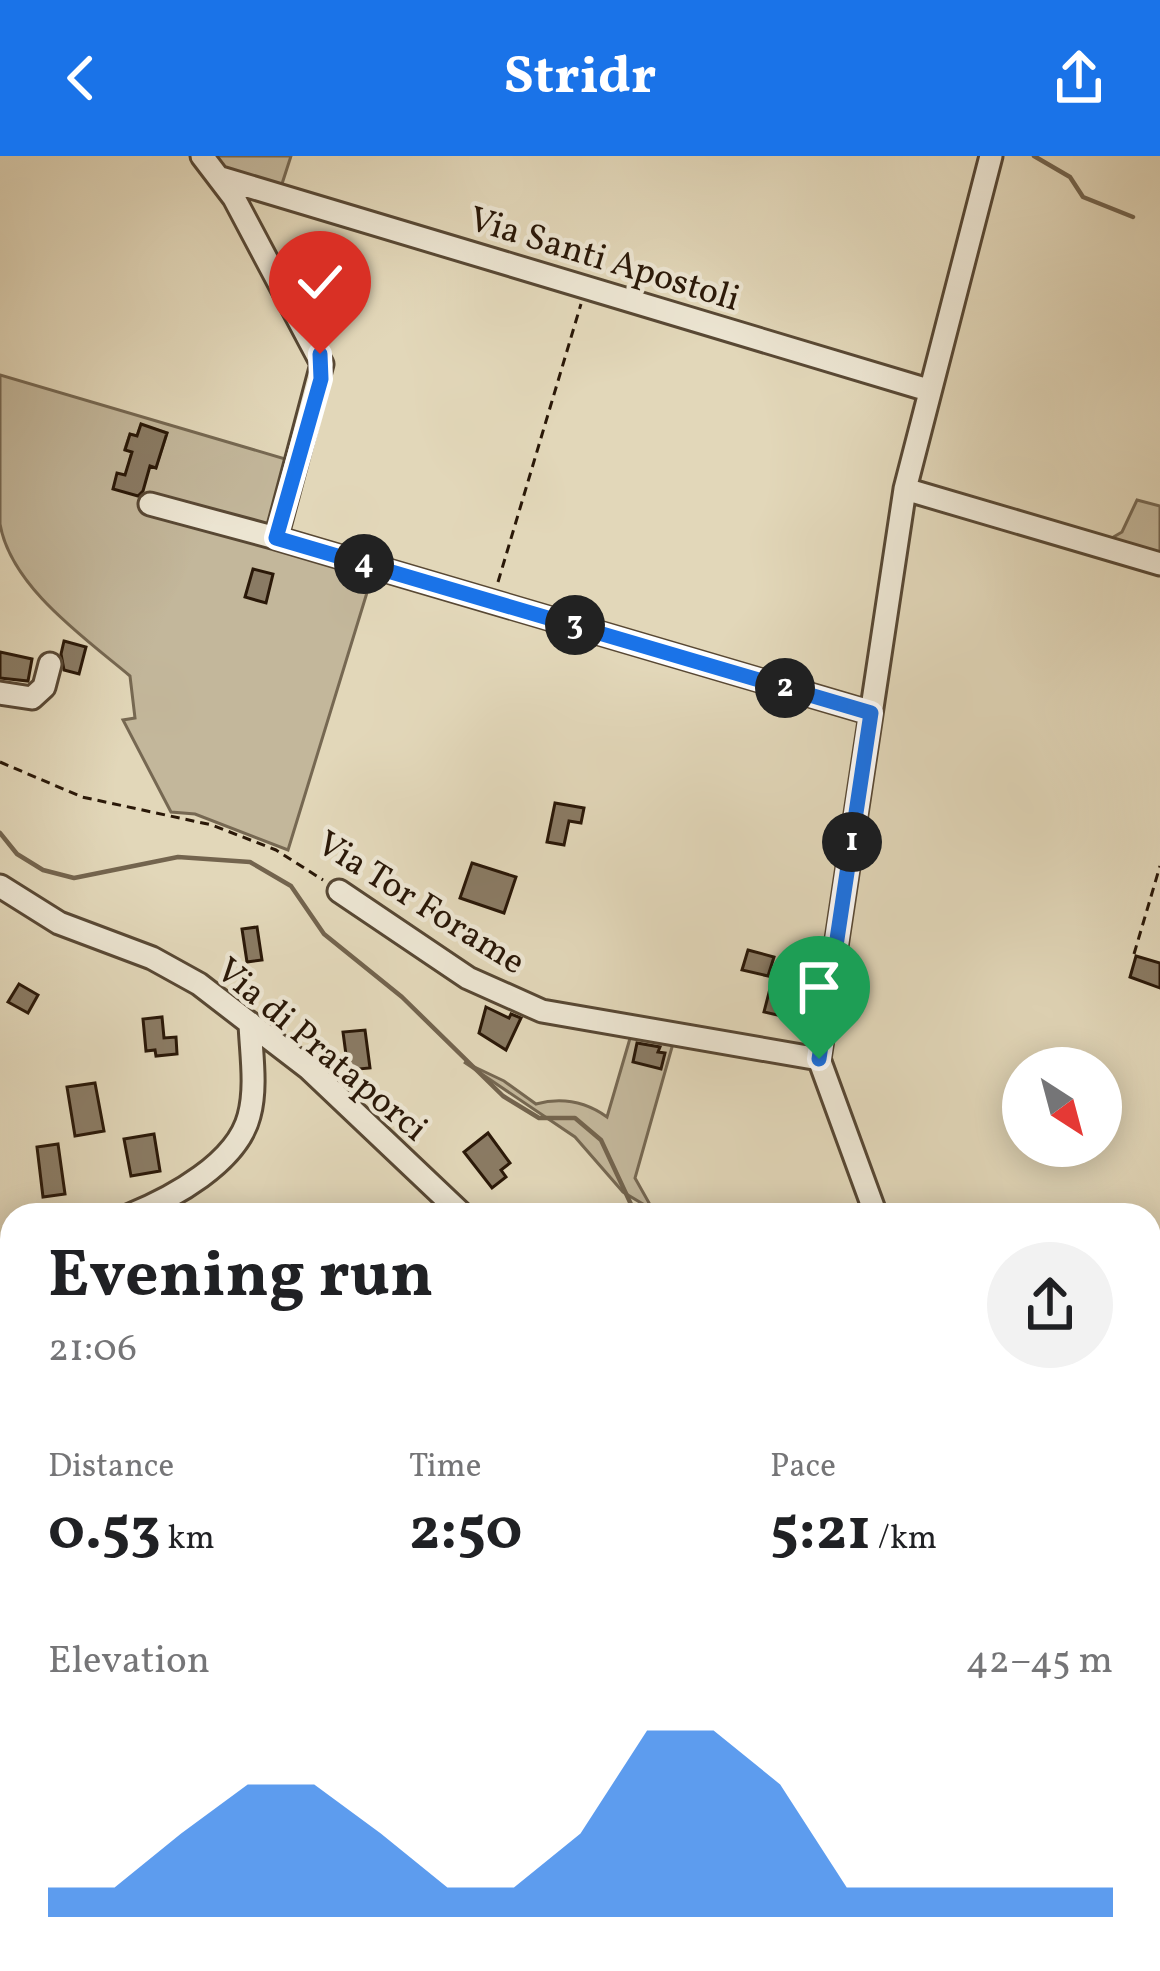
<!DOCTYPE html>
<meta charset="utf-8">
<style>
body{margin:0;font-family:Vollkorn,serif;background:#f2f2f2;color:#202124;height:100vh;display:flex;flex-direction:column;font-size:45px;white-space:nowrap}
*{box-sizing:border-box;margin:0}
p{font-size:39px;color:#757577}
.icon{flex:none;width:66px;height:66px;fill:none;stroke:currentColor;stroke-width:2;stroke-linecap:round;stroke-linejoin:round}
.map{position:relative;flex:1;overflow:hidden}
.sheet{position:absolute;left:0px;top:1047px;width:1161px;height:768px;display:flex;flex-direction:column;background:#fff;border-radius:36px 36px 0 0;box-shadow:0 6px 30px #0003}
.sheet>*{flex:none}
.needle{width:78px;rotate:144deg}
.tools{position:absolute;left:1002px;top:891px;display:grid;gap:24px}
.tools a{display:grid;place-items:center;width:120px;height:120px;border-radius:50%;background:#fff;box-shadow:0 6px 30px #0003;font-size:60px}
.pin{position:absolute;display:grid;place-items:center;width:102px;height:102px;color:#fff;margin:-123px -51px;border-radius:50% 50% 50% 0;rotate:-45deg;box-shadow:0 0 12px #0007}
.pin .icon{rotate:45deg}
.km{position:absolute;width:60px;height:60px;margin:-30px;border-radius:50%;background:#222;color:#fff;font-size:33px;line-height:60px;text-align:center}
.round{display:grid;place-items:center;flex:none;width:126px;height:126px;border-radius:63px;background:#f2f2f2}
.overview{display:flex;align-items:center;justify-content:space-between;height:204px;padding:0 48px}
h1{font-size:66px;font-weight:700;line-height:90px}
.metrics{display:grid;grid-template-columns:repeat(3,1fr);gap:18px;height:204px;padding:12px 48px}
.metrics div{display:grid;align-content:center}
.metrics b{font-size:60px;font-weight:700}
.metrics small{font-size:33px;font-weight:400}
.metrics p{font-size:33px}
.chart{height:336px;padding:24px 48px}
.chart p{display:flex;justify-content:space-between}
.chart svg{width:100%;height:216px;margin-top:12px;fill:#1a73e8;opacity:.7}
header{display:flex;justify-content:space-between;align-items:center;height:156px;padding:0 48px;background:#1a73e8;color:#fff;font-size:54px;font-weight:700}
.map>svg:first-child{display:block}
</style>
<header><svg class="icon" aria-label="back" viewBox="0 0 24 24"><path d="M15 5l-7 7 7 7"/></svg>Stridr<svg class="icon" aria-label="share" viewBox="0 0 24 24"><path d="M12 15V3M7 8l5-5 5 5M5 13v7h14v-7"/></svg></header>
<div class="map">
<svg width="1160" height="1815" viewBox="0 0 1160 1815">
<rect width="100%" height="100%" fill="#e2d7b9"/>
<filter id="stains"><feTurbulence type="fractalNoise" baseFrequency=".00167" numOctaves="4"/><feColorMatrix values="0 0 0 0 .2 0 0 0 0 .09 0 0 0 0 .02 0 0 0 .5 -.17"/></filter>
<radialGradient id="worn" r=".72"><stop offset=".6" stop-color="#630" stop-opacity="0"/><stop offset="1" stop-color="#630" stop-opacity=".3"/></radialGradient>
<path fill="#c3b79b" stroke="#766852" stroke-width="3" fill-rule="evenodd" d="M215,0H291L280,34L234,19L214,5Z
M0,219L292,305L269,388L373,417L288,694L195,658L171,656L123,564L135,562L130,520C85,482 11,431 0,368C0,326 0,263 0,219ZM141,269L167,277L156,311L130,303L132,296L125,293L130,278L137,280Z
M1137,344L1160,350V398L1110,383L1122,376Z
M631,879L674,884L635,1022L653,1054L623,1036L575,981L464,906L504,925L536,948C562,941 586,946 607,961Z
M12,1639V1803H337L350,1815H0V1640Z"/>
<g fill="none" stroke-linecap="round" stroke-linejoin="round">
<path stroke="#73644e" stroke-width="4.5" d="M1034,0L1070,21L1083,41L1133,61
M0,677L17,698L43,714L74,722L178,701L250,706L291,730L324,778L402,841L503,940L539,962H575L601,984L636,1059"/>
</g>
<path fill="#8a7b64" stroke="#2a1808" stroke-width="3" d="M141,268L167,277L156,312L150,310L143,335L138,340L113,333L117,317L125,319L132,296L125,294L130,278L137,280Z
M253,413L273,418L266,447L245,441Z
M64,485L86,491L79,518L64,514L61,498Z
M0,496L32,503L28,525L0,522Z
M555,647L584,652L581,667L569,665L564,689L547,686Z
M472,707L516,721L504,757L460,742Z
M257,771L262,804L247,806L242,773Z
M748,794L774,801L768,820L742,814Z
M1136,800L1160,807V832L1130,821Z
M772,825L793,830L786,861L764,856Z
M19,828L38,839L28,857L8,846Z
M486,851L509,862L511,858L521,862L506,894L479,877Z
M162,861L164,882L176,881L177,898L156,900L155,894L146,895L143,863Z
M365,874L370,912L348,914L343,876Z
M637,887L660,891L658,896L665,897L661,913L633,906Z
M95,927L104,975L75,980L67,931Z
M488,977L510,1007L501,1014L506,1021L492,1032L464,996Z
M154,978L160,1015L131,1020L124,983Z
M58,988L65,1038L43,1041L37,991Z
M1160,1759V1815L1149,1798V1766Z"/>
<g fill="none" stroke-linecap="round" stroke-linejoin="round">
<g stroke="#584834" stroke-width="27">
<path id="minor" d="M202,0L234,42L322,208L276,382L871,557
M221,22L928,234
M905,333L1160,408
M150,348L276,382
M0,537L32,542L44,531L50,508
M0,730L59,767L152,802L199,828L308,912L463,1059
M339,735L468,822L542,855L819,903
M130,1059C172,1042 237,1007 249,960C257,931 251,896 250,867
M876,1059L819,903L905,333L991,0
M0,1114L12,1109
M1149,1163L1160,1162
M799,1803L805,1815
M459,1815L469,1803"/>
</g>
<path stroke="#2a1808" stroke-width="3" stroke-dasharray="9 6" stroke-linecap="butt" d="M498,426L581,148
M0,606L82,641L212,669L276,694L323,724
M1134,798L1160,710"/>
<use href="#minor" stroke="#ece5d2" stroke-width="21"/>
</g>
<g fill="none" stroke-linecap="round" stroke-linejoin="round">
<g stroke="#fff" stroke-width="24">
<path id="route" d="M320,198L321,223L276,382L871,557L819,903"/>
</g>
<use href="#route" stroke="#1a73e8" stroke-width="15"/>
</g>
<g text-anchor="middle" stroke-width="9" stroke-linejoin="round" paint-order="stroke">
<g font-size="36" fill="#2a1808" stroke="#ece5d2">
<text transform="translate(605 101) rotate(17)" y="13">Via Santi Apostoli</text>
<text transform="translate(422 745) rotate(32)" y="13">Via Tor Forame</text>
<text transform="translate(323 892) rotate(40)" y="13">Via di Prataporci</text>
</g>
</g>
<rect width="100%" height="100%" filter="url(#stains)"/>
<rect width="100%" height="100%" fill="url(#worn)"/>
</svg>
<div class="tools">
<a><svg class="needle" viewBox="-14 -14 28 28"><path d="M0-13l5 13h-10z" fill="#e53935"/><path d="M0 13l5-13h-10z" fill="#757577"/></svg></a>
</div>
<div class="pin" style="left:819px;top:903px;background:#1e9e55"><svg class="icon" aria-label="arrive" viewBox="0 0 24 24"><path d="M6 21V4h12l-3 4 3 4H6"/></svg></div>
<div class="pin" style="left:320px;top:198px;background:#d93025"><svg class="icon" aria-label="check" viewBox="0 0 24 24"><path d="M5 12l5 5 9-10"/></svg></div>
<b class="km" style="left:852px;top:686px">1</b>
<b class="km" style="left:785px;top:532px">2</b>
<b class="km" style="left:575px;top:469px">3</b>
<b class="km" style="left:364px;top:408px">4</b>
<section class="sheet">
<div class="overview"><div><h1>Evening run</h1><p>21:06</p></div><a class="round"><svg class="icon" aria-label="share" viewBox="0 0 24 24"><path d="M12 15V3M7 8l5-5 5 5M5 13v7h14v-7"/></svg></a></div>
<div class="metrics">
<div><p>Distance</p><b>0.53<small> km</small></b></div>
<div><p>Time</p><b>2:50</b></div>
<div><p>Pace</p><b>5:21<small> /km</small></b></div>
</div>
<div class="chart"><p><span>Elevation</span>42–45 m</p>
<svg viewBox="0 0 160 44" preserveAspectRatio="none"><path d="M0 44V38L10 38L20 27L30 17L40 17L50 27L60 38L70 38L80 27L90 6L100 6L110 17L120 38L130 38L140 38L150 38L160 38V44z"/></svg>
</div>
</section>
</div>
